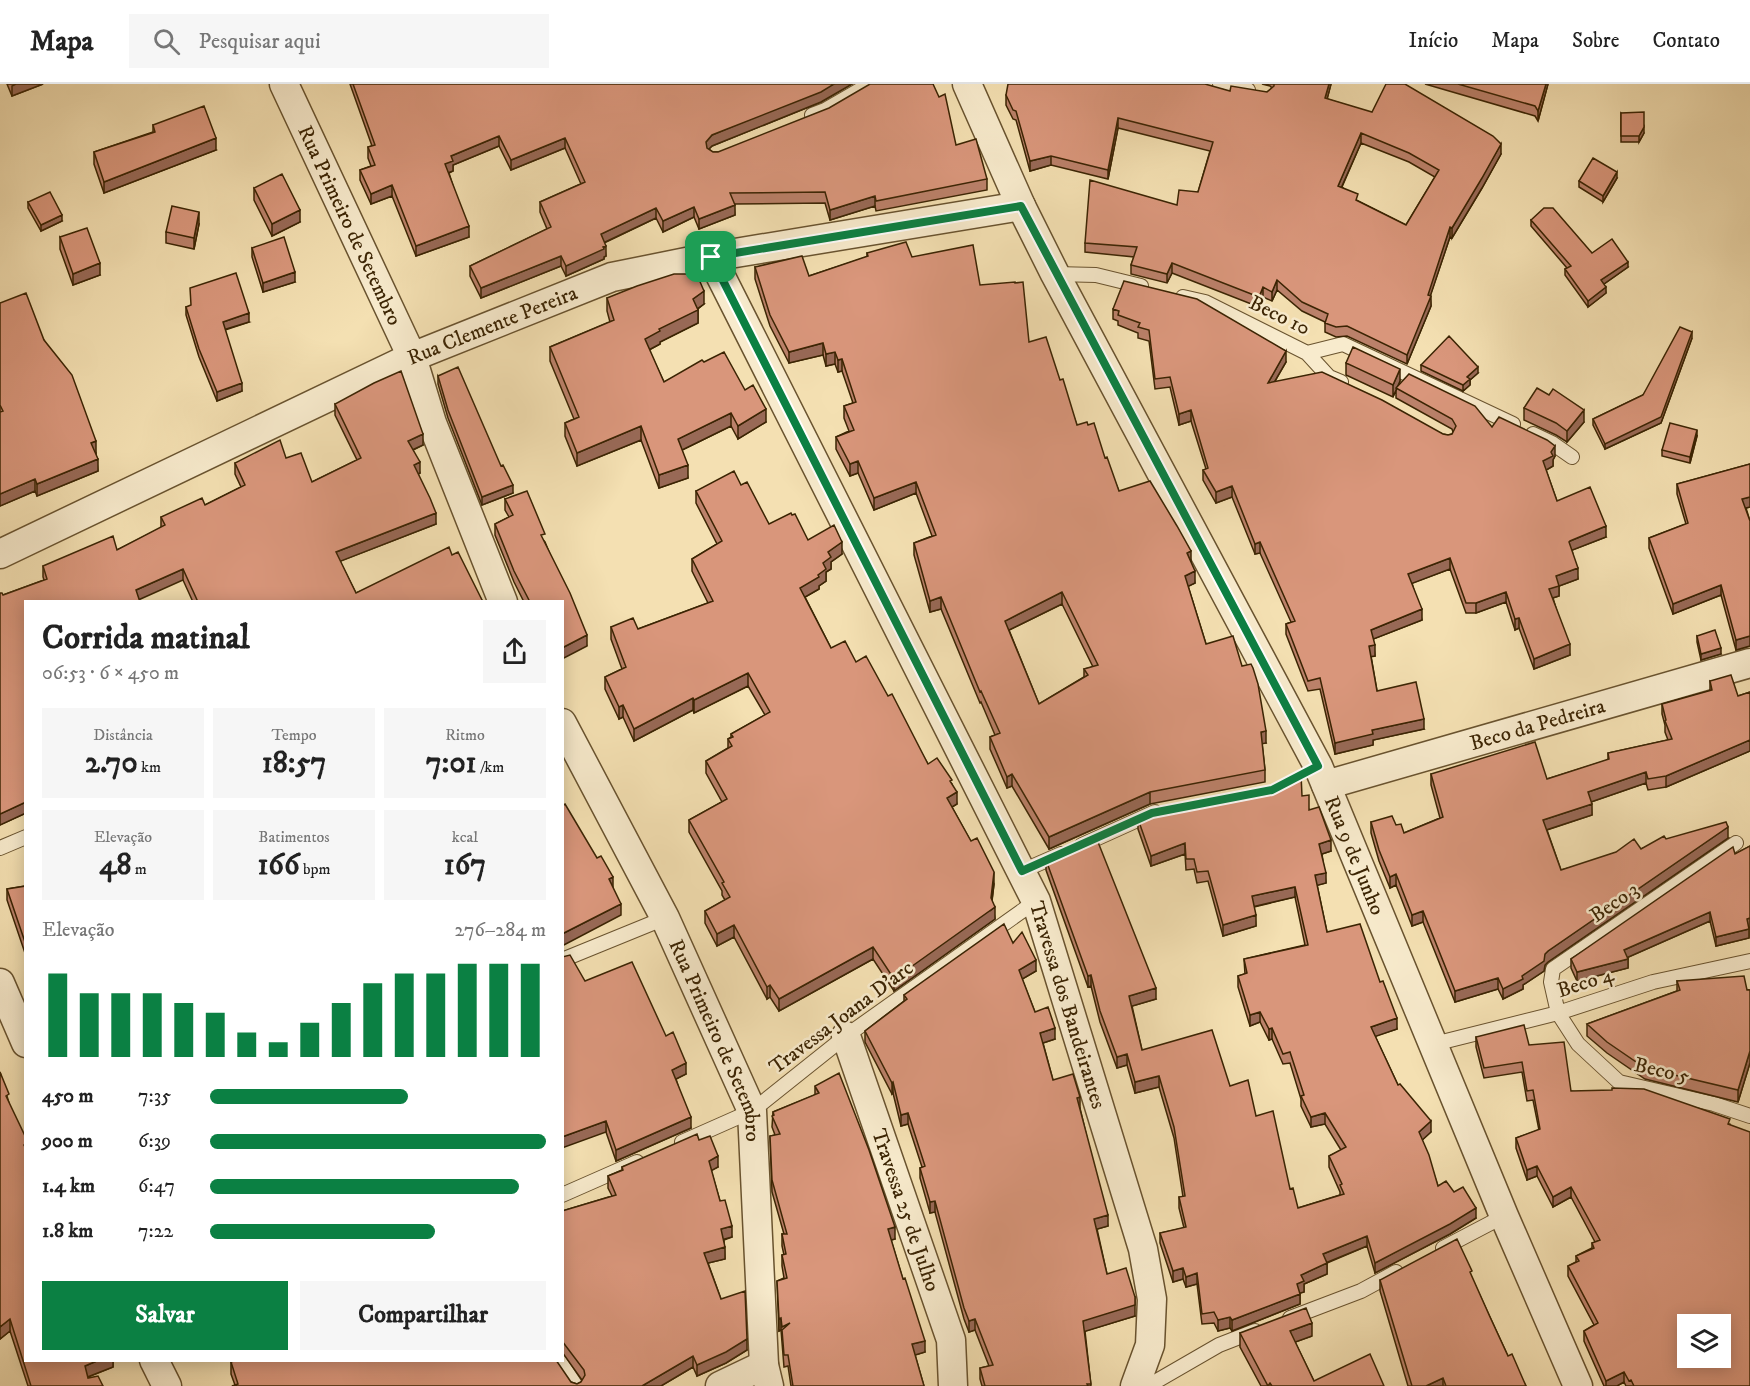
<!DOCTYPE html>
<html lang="pt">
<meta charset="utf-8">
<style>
body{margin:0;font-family:"IM FELL DW Pica",serif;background:#f6f6f6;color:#222;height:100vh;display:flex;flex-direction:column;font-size:22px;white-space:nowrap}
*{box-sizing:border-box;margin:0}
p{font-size:20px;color:#767676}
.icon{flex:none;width:33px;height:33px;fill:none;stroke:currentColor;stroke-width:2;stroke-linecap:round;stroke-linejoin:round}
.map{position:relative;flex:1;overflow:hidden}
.drawer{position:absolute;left:24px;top:516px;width:540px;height:762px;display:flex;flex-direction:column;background:#fff;border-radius:0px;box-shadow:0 3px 15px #0003}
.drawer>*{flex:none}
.fabs{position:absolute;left:1677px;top:1230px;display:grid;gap:12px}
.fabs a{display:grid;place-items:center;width:54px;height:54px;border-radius:0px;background:#fff;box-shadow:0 3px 15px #0003;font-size:30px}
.pin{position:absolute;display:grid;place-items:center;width:51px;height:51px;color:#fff;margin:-26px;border-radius:12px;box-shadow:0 3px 9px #0006}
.round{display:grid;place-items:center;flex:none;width:63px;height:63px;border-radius:0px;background:#f6f6f6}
.head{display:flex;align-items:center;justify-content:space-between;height:102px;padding:0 18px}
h1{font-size:33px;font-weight:800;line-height:45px}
.stats{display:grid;grid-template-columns:repeat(3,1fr);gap:9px;height:102px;padding:6px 18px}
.stats div{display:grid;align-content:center;border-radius:0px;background:#f6f6f6;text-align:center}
.stats b{font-size:30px;font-weight:800}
.stats small{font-size:16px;font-weight:400}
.stats p{font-size:16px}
.chart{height:168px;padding:12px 18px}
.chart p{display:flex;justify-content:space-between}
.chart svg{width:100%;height:108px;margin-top:6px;stroke:#0b8043;stroke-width:6}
.cta{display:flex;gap:12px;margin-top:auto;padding:12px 18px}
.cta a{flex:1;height:69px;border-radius:0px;background:#0b8043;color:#fff;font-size:24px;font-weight:800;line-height:69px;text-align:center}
.cta a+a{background:#f6f6f6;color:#222}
ul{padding:0 18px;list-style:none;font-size:20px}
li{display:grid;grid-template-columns:96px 72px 1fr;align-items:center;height:45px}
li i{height:15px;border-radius:8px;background:#0b8043}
header{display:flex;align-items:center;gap:36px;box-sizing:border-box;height:84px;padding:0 30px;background:#fff;border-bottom:2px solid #e0e0e0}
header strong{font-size:28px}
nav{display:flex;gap:33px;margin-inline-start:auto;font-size:21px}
.search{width:420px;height:54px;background:#f6f6f6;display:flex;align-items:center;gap:15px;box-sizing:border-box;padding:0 21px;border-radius:0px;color:#767676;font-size:22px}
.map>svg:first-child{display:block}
</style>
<header>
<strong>Mapa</strong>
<div class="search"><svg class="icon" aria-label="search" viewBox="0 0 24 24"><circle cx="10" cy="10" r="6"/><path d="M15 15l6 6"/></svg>Pesquisar aqui</div>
<nav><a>Início</a><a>Mapa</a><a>Sobre</a><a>Contato</a></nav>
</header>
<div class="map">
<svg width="1750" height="1302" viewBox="0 0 1750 1302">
<rect width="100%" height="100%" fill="#f4e0b2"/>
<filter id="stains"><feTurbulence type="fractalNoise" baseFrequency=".00333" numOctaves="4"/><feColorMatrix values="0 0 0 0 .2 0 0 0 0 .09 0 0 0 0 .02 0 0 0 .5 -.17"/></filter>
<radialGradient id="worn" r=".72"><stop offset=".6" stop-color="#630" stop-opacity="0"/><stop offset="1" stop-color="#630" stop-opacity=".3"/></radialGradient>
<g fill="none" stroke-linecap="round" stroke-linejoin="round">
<g stroke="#69532f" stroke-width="16">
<path id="service" d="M1220,0L1248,6
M812,31L825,26L870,0
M1055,190L1096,191L1141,202
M1183,213L1205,218L1307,269L1343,260L1513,340
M1307,269L1329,293L1341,298
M1533,350L1552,359L1572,373
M1736,759L1553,885L1551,898L1558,929L1578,960L1619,998L1714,1020L1750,1032
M1082,761L1155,728
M0,764L26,753
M1022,787L1061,770
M562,876L665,834
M1434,960L1558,929L1653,898L1750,877
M682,1058L752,1027L846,952L1036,817
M562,1111L637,1078
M1443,1164L1504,1132
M1290,1234L1361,1207L1396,1188
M559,1276L576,1302
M1148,1302L1219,1261L1255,1247"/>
</g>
<g stroke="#69532f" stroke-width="31">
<g id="minor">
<path id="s1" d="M284,0L412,273L432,339L503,518"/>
<path id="s2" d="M967,0L1021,122L1055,190L1318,682L1504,1132L1578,1302"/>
<path id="s3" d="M711,173L1036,817L1143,1165L1152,1215L1150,1261L1135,1302"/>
<path id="s4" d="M0,470L412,273L612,193L711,173L1021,122"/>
<path id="s5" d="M562,639L665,834L752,1027L764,1281L769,1302"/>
<path id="s6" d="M1326,701L1750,579"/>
<path d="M0,899L26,959"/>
<path id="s7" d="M846,952L951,1256L953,1302"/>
<path d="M154,1276L167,1302"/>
<path d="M720,1302L764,1281"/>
</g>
</g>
<use href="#service" stroke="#f8ebcd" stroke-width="14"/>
<use href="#minor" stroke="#f8ebcd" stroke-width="28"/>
</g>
<path fill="#bb816a" stroke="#3b2403" stroke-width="1.5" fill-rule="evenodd" d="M7,0H43L12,12Z
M350,0H852L821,18L712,62L709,65L713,68L956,61L987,95V106L876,127L875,122L830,136L825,119L734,120L735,131L699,145L694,133L663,148L656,134L604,159L606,172L604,173V175L566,192L561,182L481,214L470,192V182L547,145L540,128V118L581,100L565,64L511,86L499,62L453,81V87L449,89L469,153L416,172L392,112L371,120L360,96V86L371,82L368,74V63L372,62Z
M1262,0H1331L1327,15L1501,70L1482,104L1452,154L1450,153L1430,212L1431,222L1407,280L1347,252L1336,253L1325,248V238L1302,227L1277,206L1272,217L1263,213L1259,223L1172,189L1167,199L1131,190V181L1134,173L1085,168V159L1177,121L1198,108L1210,67L1118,44L1108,95L1051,81L1030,87L1016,36L1013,35L1006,21V11L1230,7L1267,8L1272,4L1270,2ZM1361,59L1409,78L1435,93L1406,141L1358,117L1342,103Z
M1425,0H1548L1538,37L1535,32Z
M1621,29L1644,49L1639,58H1621Z
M153,41L216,66L104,109L94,80V68L153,48Z
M1617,94L1603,118L1579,103V97Z
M254,104L300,138L272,152L254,116Z
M28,118L62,137L41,147L28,124Z
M1531,136L1592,169L1628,183L1604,200L1606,209L1588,223L1565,191V185L1567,184L1531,142Z
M199,140L194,165L166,159V148Z
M60,153L100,191L73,201L60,165Z
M252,164L295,198L263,208L252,173Z
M867,169L912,173L980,201L1060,296L1077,341H1088L1105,374L1119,407L1191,478L1195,499L1188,502L1206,560L1266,659H1262L1265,686V698L1150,720L1049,765L1012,702L1007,704L990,665V653L995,651L981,618L980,619L941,525L930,528L914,471V459L932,452L916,409L874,426L858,389L850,392L836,365V353L849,347L844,334V322L853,319L842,287L838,288L835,280L826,282L823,271L789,279L770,242L755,195V183L809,192L867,173ZM1062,520L1093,583L1084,585V593L1039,620L1009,546Z
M607,214L704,220L698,225V239L660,258V260L649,266L664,298L704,278L745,306L766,338L738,355L731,342L682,366L688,394L659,404L641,356L577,382L565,352V339L574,335L550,277V263L610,238L607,227Z
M0,219L44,256L96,369L98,387L37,412L35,407L0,422Z
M186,223L249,238L225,246L242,307L217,317L199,273L186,231Z
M1113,225L1286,278L1275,297L1443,350L1448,351L1452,350L1453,348L1452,345L1396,314V305L1393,313L1346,291V279L1400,297L1397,303L1492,343L1555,372L1553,376V382L1546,386L1557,417L1606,453L1572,466L1578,495L1559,502V512L1553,514L1570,571L1534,585L1519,544L1515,546L1506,518L1476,529H1466L1450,485L1412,499L1422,536L1373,555L1375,572H1371L1377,607L1424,645L1373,656V661L1335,670L1320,605L1308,607L1286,550V540L1291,538L1260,469L1255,470L1232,413L1216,419L1203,396V386L1206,385L1191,337L1179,341L1170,303L1155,305L1149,257L1138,254V249L1118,241V237L1113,235Z
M1692,254L1661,339L1605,365L1593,341V335L1643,311Z
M1421,281L1478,289L1470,296V301L1463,307L1421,287Z
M438,292L513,409L482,421L448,334L438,300Z
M1549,311L1584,338L1567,358L1556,351L1524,336V324Z
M335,320L423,361L413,366L420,389L418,390L436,440L340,477L356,509L452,471L483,518H193L183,496L26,518V729L0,741L3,511L44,496L43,493V482L117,466L161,444V433L205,421L241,403L235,390V379L286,374L312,398L357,376L335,331Z
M1697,352L1690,379L1662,372V366Z
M1750,380V423L1746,424L1750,437V562L1736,566L1721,511L1673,530L1649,464V454L1686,440L1677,410V400Z
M741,401L769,440L842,470L831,478V485L826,488V497L819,502V505L805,513L831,564L856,578L888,612L928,680L952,700L957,720L952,723L994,800L992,816L995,835L894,907L873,875L779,927L770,913L767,915L734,853L717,862L705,839V827L725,816L722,811V807L689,748V736L722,718L706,689V677L728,664V655L731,653V650L765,631L748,602L694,629L693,626L634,657L623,633L619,635L605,605V593L622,585L611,555V543L638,545L708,519L692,487V475L717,460L696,419V407Z
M505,415L545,458L587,562L562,518H524L514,498L495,451V440L509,433L505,426Z
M1697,552L1721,570L1701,576L1697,558Z
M1710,597L1738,612L1750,608V667L1666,703L1648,706L1646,699L1591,718L1592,731L1547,746L1561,786L1641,765L1666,755L1728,754L1548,878L1545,881L1544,887L1523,901V905L1503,915L1498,905L1455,918L1423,838L1412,842L1396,801L1390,804L1379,777L1371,749V738L1396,741L1404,749L1440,734L1431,701V690L1547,695L1608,676V669L1668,656L1665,648V641L1662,630V620L1710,607Z
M1302,712L1331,767L1322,770L1326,799L1317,801L1327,848L1380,898L1397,945L1375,952L1398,1001L1431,1048L1422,1056L1438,1102L1454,1108L1476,1134L1450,1150L1375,1189L1367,1162L1327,1179V1190L1304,1200V1208L1300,1209V1220L1232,1247L1230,1244L1218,1247L1214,1239L1202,1240L1197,1200L1186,1203L1183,1195L1173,1198L1160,1159V1149L1184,1144L1179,1124V1113H1183L1174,1054L1159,1003L1135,1009L1127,981L1117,984L1100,938L1091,902L1088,903L1046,786V776L1156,915L1132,922L1142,966L1230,1002L1256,1032L1290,1105L1298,1124L1340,1111V1108L1329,1083V1072L1341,1066L1325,1040L1311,1043L1301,1022V1015L1290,979L1283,980L1272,955L1269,956L1260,938L1250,942L1238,903V892L1245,890L1244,875L1305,861L1295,813L1254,823L1256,842L1223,852L1208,797L1197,799L1194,785L1186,786L1185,770L1151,782L1138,745V735Z
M1750,762V843L1749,844V854L1716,862L1710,837L1628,873V884L1577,897L1571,884V875L1735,770Z
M26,802V872L7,816V805Z
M1013,859L1036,887L1022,895L1035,928L1055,955L1043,959L1053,996L1080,1024L1108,1142L1097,1145L1107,1190L1135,1232L1085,1247L1091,1302H982L980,1295V1284L989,1282L975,1246L969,1248L964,1235L935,1128L930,1129L920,1094V1084L922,1083L908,1040L901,1042L893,1009L892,1010L865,958V947L904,917V911Z
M585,897L666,952L686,990L676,995L691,1044L616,1077L606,1048Z
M1677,897L1750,906V979L1738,1018L1645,995L1607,969L1587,952V940L1677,907Z
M1476,953L1529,961L1571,1007L1730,1040L1750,1302H1626L1624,1298L1617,1302H1604L1584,1257V1247L1594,1241L1568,1192V1182L1576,1178V1172L1592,1164V1159L1595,1158L1571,1113L1553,1123L1537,1092L1527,1096L1516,1064V1054L1539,1046L1533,1016L1527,1017L1522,988L1484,994L1476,963Z
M0,988L9,1019L26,1276H113V1283L88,1293V1294L103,1302H28L10,1247L0,1255Z
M815,1002L895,1155L891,1156L925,1268L915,1271L924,1302H791L788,1282L784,1283L781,1246L779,1247L777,1197L784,1194L782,1182V1171H784L782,1162V1150H784L772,1108L770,1052L775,1051L772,1043L773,1028L815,1011Z
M699,1056L718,1083L711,1086L720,1117L732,1153L724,1156L725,1175L708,1179L721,1215L747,1266L726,1279L697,1292L693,1283L661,1302H232L235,1301L231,1290V1278L571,1298L577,1300L581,1298L582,1296L562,1268V1127L612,1112L608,1104V1092L622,1086V1083Z
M1472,1194L1508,1272L1526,1302H1408L1380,1207V1196Z
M1240,1249L1312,1252L1295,1258L1314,1297L1384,1302H1261L1240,1263Z"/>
<path fill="#986956" stroke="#3b2403" stroke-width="1.5" d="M16,0H43L12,12V2Z
M834,0H852L821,18L712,62L706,68V58L712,51Z
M1329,0H1331L1325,23V14Z
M1546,0H1548L1538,37V27Z
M1118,34V44L1108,95V86Z
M1644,43V49L1639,58V52Z
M1361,49V59L1338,111V102Z
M499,52V62L453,81V87L445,90V80L451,72Z
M216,54V66L104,109V98Z
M565,54V64L511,86V76Z
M1501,60V70L1482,104L1452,154V144Z
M1051,72V81L1030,87V77Z
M1617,88V94L1603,118V112Z
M392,101V112L371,120V110Z
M875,112V122L830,136V126Z
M735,121V131L699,145V135Z
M694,123V133L663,148V137Z
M656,124V134L601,160V150Z
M300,126V138L272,152V140Z
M199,128V140L194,165V154Z
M62,131V137L41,147V141Z
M469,142V153L416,172V162Z
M1450,143V153L1428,219L1431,212V222L1407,280V271Z
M606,162V172L604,173V175L566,192V182Z
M561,172V182L481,214V204Z
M1628,178V183L1601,202V196Z
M100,179V191L73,201V190Z
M1172,179V189L1167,199V190Z
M295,188V198L263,208V199Z
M1277,196V206L1272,217V208Z
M1263,203V213L1259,223V213Z
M1606,203V209L1588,223V217Z
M704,207V220L694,227L698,226V239L660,258V260L645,268V255L659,245L693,215Z
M249,229V238L223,246V238Z
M1692,248V254L1661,339L1605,365V360Z
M823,259V271L789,279V268Z
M1286,267V278L1268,309V299Z
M835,268V280L826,282V270Z
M842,275V287L838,288V276Z
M1478,283V289L1470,296V301L1463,307V301L1467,293Z
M1400,285V297L1393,313V301Z
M242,299V307L217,317V308Z
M766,325V338L738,355V342Z
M1191,326V337L1179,341V330Z
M1584,326V338L1567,358V347Z
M731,329V342L678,368V355Z
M641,342V356L577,382V369Z
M1697,346V352L1690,379V373Z
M423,350V361L408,368V357Z
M96,357V369L91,371V359Z
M1555,362V372L1553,376V382L1543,388V377Z
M98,375V387L37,412V400Z
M858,377V389L850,392V380Z
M420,378V389L414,392V381Z
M688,381V394L659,404V391Z
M35,395V407L0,422V410Z
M916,398V409L874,426V414Z
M513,401V409L482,421V413Z
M1232,402V413L1216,419V408Z
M1750,413V423L1742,425V415Z
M436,429V440L336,479V468Z
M1606,442V453L1570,467L1569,458L1570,457Z
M842,458V470L831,478V485L826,488V497L819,502V505L800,516V504L818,491L828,468Z
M1260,458V469L1255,470V460Z
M1191,467V479L1187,469Z
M1450,474V485L1408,501V490Z
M1578,484V495L1559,502V512L1549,515V505L1556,492Z
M183,485V496L136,517V506Z
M1195,487V499L1185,504V492Z
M1721,501V511L1673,530V520Z
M1062,508V520L1005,548V537Z
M1506,508V518L1476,529V519Z
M941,513V525L930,528V517Z
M1422,525V536L1371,556V546Z
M1519,534V544L1515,546V535Z
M587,551V562L562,575V564Z
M1750,552V562L1736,566V556Z
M1570,560V571L1534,585V575Z
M1375,561V572L1369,573V562Z
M1721,564V570L1701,576V570Z
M748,589V602L694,629V616Z
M693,614V626L634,657V645Z
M623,621V633L619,635V623Z
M1424,635V645L1373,656V661L1335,670V659L1372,646Z
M1266,647V659L1261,660V648Z
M1750,656V667L1666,703V692Z
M1646,688V699L1588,719V708Z
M1012,690V702L1007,704V693Z
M957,708V720L947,726V714Z
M1150,708V720L1049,765V753Z
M26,718V729L0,741V730Z
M1592,720V731L1543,747V736Z
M1728,743V754L1548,878L1545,881L1544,887L1523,901V905L1503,915V905L1522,892L1548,867Z
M1331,756V767L1319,771V760Z
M1185,759V770L1151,782V772Z
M994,788V800L991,826L995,823V835L894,907V895L991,814Z
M1326,789V799L1315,802V791Z
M1396,790V801L1390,804V793Z
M613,793V805L609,795Z
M1295,803V813L1252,823V812Z
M621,820V831L562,862V850Z
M1423,827V838L1412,842V831Z
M1710,828V837L1624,875V866Z
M1256,831V842L1223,852V841Z
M1750,834V843L1747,844V835Z
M734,841V853L717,862V850Z
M1749,845V854L1716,862V853Z
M873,863V875L779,927V915Z
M1628,875V884L1577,897V888Z
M1036,876V887L1019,897V886Z
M1091,891V902L1088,903V892Z
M1498,894V905L1455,918V907Z
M770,901V913L767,915V903Z
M1156,904V915L1129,923V912Z
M1260,928V938L1250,942V931Z
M1397,934V945L1371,954V943Z
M1055,944V955L1040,960V949Z
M1272,944V955L1269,956V945Z
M1750,967V979L1738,1018V1006Z
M1127,970V981L1117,984V973Z
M686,979V990L672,997V986Z
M1159,992V1003L1135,1009V998Z
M893,998V1009L892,1010V999Z
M1080,1013V1024L1077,1025V1014Z
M908,1029V1040L901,1042V1031Z
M1325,1029V1040L1311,1043V1033Z
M691,1033V1044L616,1077V1066Z
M606,1037V1048L562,1064V1053Z
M1431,1037V1048L1419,1059V1048Z
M718,1072V1083L709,1088V1077Z
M1537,1082V1092L1527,1096V1086Z
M1571,1103V1113L1553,1123V1113Z
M935,1117V1128L930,1129V1118Z
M1476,1124V1134L1450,1150L1375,1189V1179Z
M1108,1131V1142L1094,1146V1135Z
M732,1142V1153L721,1156V1145Z
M895,1143V1155L888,1157V1145Z
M1367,1152V1162L1323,1180V1170Z
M725,1163V1175L704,1180V1169Z
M1327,1179V1190L1304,1200V1208L1297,1210V1200L1301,1191Z
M1183,1184V1195L1173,1198V1187Z
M1197,1189V1200L1186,1203V1193Z
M1300,1210V1220L1232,1247V1236Z
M1135,1213V1232L1083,1248V1237Z
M1230,1233V1244L1218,1247V1236Z
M781,1234V1246L779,1247V1235Z
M10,1235V1247L0,1255V1243Z
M975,1235V1246L969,1248V1237Z
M1312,1239V1252L1290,1260V1247Z
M747,1255V1266L726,1279L697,1292V1281Z
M925,1257V1268L912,1272V1260Z
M693,1272V1283L661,1302H642Z
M99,1276H113V1283L85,1294V1282Z
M1624,1288V1298L1617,1302H1606V1297Z
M1443,1294V1302H1426Z"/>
<path fill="#d9967b" stroke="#3b2403" stroke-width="1.5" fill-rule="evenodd" d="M353,0H834L821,8L712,51L706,58L707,64L713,68H718L829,24L870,0H933L939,13L945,10L956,61L976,55L987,95L876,117L875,112L830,126L825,108L730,109L735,121L699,135L694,123L663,137L656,124L601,150L606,162L603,163L604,165L566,182L561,172L481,204L470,182L551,143L540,118L585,98L565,54L511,76L499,52L451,72L453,77L445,80L469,142L416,162L392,101L371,110L360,86L375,81L368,63L375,61Z
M1008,0H1205L1230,7L1231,2L1267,8L1274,2V0H1329L1325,14L1372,28L1386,0H1405L1493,52L1501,60L1482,94L1452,144L1450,143L1428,211L1431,212L1407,271L1347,242L1336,243L1325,239L1328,230L1302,218L1277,196L1272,208L1263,203L1259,213L1172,179L1167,190L1131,181L1137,163L1085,159L1090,96L1177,121L1179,106L1198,108L1213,58L1118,34L1108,86L1051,72L1030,77L1016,27L1013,26L1006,11ZM1361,49L1409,69L1439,86L1406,141L1356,116L1358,110L1338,102Z
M1458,0H1546L1538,27L1535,22Z
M204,22L216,54L104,98L94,68L155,48L153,41Z
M1644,28V43L1639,52H1621V29Z
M1593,74L1617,88L1603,112L1579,97Z
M282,90L300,126L272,140L254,104Z
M50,108L62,131L41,141L28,118Z
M172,122L199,128L194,154L166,148Z
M1544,124H1553L1592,169L1612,155L1628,178L1601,196L1606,203L1588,217L1565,185L1571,182L1531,136Z
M87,144L100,179L73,190L60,153Z
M284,153L295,188L263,199L252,164Z
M906,158L912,173L973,161L980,201L1015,198V199L1023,198L1029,258L1046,253L1060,296L1063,295L1077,341L1087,338L1088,341L1094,339L1105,374L1107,373L1119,407L1150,397L1177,442L1191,467L1187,469L1195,487L1185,492L1206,560L1233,552L1242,582L1251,580L1253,584L1258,600L1266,647L1261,648L1265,686L1150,708L1049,753L1012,690L1007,693L990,653L1000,649L981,607L980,608L941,513L930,517L914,459L936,451L916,398L874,414L858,377L850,380L836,353L854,346L844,322L856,318L842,275L838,276L835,268L826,270L823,259L789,268L770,231L755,183L802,172L809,192L868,172L867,169ZM1062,508L1098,581L1084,585L1088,591L1039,620L1005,537Z
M236,189L249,229L223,238L242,299L217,308L199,265L186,223L191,221L190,204Z
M674,190H688L698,193L704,207L693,215L698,226L659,245L660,247L645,255L664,298L702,276L704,278L724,268L745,306L753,301L766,325L738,342L731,329L678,355L688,381L659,391L641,342L577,369L565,339L579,333L550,263L614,236L607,214L637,202Z
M1124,197L1197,215L1286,267L1268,299L1322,288L1382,316L1443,350L1448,351L1452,350L1456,342L1452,335L1396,304L1409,290L1475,322L1492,343L1499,333L1547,356L1555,362L1551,368L1553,372L1543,377L1557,417L1590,403L1606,442L1570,457L1569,458L1578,484L1556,492L1559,502L1549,505L1570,560L1534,575L1519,534L1515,535L1506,508L1476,519H1466L1450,474L1408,490L1422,525L1371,546L1375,561L1369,562L1377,607L1416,598L1424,635L1372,646L1373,650L1335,659L1320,594L1308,597L1286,540L1295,537L1260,458L1255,460L1232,402L1216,408L1203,386L1208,384L1191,326L1179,330L1170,293L1155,295L1149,246L1138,243L1140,239L1118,231L1119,227L1113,225Z
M26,209L44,256L72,291L96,357L91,359L98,375L37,400L35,395L0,410V328L3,327L0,321V219Z
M1680,243L1692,248L1661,333L1605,360L1593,335L1643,311Z
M1449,252L1478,283L1467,293L1470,295L1463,301L1421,281Z
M1353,263L1400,285L1393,301L1346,279Z
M458,283L501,382L503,381L513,401L482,413L448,326L438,292Z
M401,287L423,350L408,357L420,378L414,381L430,414L436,429L336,468L356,509L449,463L452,471L458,468L483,518H198L183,485L136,506L140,518H26V718L0,730V509H2L3,511L47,495L43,482L113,452L117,466L165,441L161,433L202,414L205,421L245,401L235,379L280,356L286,374L301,369L312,398L361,374L335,320L374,299Z
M1537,304L1549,311L1553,305L1584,326L1567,347L1556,339L1524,324Z
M1670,339L1697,346L1690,373L1662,366Z
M1750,380V413L1742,415L1750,437V552L1736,556L1721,501L1673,520L1649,454L1688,439L1677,400Z
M734,387L741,401L747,398L769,440L791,429L792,431L795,430L808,456L834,441L842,458L828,468L831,473L823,479L826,485L818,491L819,493L800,504L831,564L845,557L856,578L866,572L888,612L892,610L928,680L937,674L952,696L950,697L957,708L947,714L971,757L977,754L994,788L991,814L995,823L894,895L873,863L779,915L770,901L767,903L734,841L717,850L705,827L730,813L722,799L724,798L689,736L727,715L706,677L732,662L728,655L733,653L731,650L770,628L748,589L694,616L693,614L634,645L623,621L619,623L605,593L626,583L611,543L633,534L638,545L713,517L692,475L722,457L696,407Z
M527,407L545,450L541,451L570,509L587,551L562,564V518H530L514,487L495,440L513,431L505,415Z
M1715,546L1721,564L1701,570L1697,552Z
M1731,591L1738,612L1750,608V656L1666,692L1648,695L1646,688L1588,708L1592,720L1543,736L1561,786L1616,768L1634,755L1641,765L1664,752L1666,755L1726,738L1728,743L1548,867L1545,870L1544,877L1522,892L1523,895L1503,905L1498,894L1455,907L1423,827L1412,831L1396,790L1390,793L1379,766L1371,738L1392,732L1396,741L1401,740L1404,749L1443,733L1431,690L1535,658L1547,695L1609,675L1608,669L1672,655L1665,637L1666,636L1662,620L1712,606L1710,597Z
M1301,690L1302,712L1309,711V726L1319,723L1331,756L1319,760L1326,789L1315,791L1327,848L1360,840L1380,898L1383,897L1397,934L1371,943L1398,1001L1400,1000L1431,1037L1419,1048L1429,1071L1438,1102L1446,1097L1454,1108L1463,1103L1476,1124L1450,1140L1375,1179L1367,1152L1323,1170L1327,1179L1301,1191L1304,1197L1297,1200L1300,1210L1232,1236L1230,1233L1218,1236L1214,1228L1202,1230L1197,1189L1186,1193L1183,1184L1173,1187L1160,1149L1186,1143L1179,1113L1185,1112L1174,1043L1159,992L1135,998L1127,970L1117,973L1100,927L1091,891L1088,892L1046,776L1096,753L1156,904L1129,912L1142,966L1212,946L1230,1002L1248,996L1256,1032L1273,1027L1290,1105L1293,1104L1298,1124L1344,1110L1340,1101L1342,1100L1329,1072L1346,1063L1325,1029L1311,1033L1301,1012L1304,1011L1290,968L1283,970L1272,944L1269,945L1260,928L1250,931L1238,892L1247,889L1244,875L1308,861L1295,803L1252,812L1256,831L1223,841L1208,787L1197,788L1194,775H1186L1185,759L1151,772L1138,735L1155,727L1274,704Z
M565,720L597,774L601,772L613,793L609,795L621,820L562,850V722Z
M1750,762V834L1747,835L1749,845L1716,853L1710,828L1624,866L1628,875L1577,888L1571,875L1733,763L1735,770Z
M26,802V861L7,805Z
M1004,840L1013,859L1022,848L1036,876L1019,886L1035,928L1048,923L1055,944L1040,949L1053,996L1073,990L1080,1013L1077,1014L1108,1131L1094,1135L1107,1190L1126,1184L1135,1213V1221L1083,1237L1091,1300H1087L1088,1302H985L980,1284L993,1281L975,1235L969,1237L964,1224L935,1117L930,1118L920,1084L925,1082L908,1029L901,1031L893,998L892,999L865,947L907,915L904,911Z
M570,871L585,897L632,878L666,952L673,948L686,979L672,986L691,1033L616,1066L606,1037L562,1053V873Z
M1744,892L1747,906H1750V967L1738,1006L1645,984L1607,958L1587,940L1680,906L1677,897Z
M1524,941L1529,961L1564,958L1571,1007L1612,1006V1004L1644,1005L1730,1035L1728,1040L1750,1048V1302H1634L1631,1296L1629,1297L1624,1288L1606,1297L1584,1247L1598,1239L1568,1182L1579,1177L1576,1172L1594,1164L1592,1159L1600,1156L1571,1103L1553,1113L1537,1082L1527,1086L1516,1054L1540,1045L1533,1006L1527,1007L1522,978L1484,984L1476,953ZM1688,1240H1720V1274H1688Z
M0,988L9,1010L6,1012L26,1054V1060L24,1061L26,1065V1276H99L85,1282L88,1294L98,1292L103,1302H31L10,1235L0,1243Z
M839,989L869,1066L895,1143L888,1145L903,1195L905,1194L925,1257L912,1260L924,1302H793L788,1271H784L782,1246L790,1239L782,1243L781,1234L779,1235L777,1197L787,1194L782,1171L786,1170L782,1150H787L772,1096L770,1052L780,1050L772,1032L774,1031L773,1028L819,1009L815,1002Z
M697,1050L699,1056L710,1052L718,1072L709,1077L720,1117L725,1116L732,1142L721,1145L725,1163L704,1169L721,1215L745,1207L747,1255L726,1268L697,1281L693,1272L642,1302H232L238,1300L231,1278L237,1276H556L571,1298L577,1300L581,1298L585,1291L584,1286L562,1257V1127L616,1111L608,1092L623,1086L622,1083Z
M1457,1155L1472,1187L1470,1188L1490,1233L1508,1272L1512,1270L1526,1302H1446L1443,1294L1426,1302H1412L1380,1196Z
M1306,1224L1312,1239L1290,1247L1314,1297L1370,1270L1384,1302H1272L1270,1299L1268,1302L1240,1249Z"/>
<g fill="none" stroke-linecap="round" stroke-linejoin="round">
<g stroke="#fff" stroke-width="12">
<path id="route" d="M1021,122L1318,682L1272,706L1152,729L1022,787L711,173Z"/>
</g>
<use href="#route" stroke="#0b8043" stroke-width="8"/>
</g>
<g text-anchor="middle" stroke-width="5" stroke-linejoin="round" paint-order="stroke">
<g font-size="21" fill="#3b2403" stroke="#f8ebcd">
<text dy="7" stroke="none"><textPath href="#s1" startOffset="156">Rua Primeiro de Setembro</textPath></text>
<text transform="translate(1280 231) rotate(26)" y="7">Beco 10</text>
<text dy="7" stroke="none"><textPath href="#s4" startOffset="543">Rua Clemente Pereira</textPath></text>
<text dy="7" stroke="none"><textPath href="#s6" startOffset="220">Beco da Pedreira</textPath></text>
<text dy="7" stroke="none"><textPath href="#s2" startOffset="864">Rua 9 de Junho</textPath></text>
<text transform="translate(1614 818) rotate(-35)" y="7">Beco 3</text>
<text transform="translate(1585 898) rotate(-18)" y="7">Beco 4</text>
<text dy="7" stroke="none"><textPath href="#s3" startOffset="830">Travessa dos Bandeirantes</textPath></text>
<text transform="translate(841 933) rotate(-37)" y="7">Travessa Joana D'arc</text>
<text dy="7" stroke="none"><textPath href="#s5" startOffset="354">Rua Primeiro de Setembro</textPath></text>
<text transform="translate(1662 986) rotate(13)" y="7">Beco 5</text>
<text dy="7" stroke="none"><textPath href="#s7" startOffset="184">Travessa 25 de Julho</textPath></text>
</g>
</g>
<rect width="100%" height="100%" filter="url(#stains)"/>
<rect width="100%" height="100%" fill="url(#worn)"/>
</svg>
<div class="fabs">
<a><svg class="icon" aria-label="layers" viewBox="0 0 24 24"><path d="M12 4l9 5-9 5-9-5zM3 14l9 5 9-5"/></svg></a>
</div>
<div class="pin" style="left:711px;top:173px;background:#1e9e55"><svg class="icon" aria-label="arrive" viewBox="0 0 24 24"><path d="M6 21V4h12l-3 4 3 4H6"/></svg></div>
<section class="drawer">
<div class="head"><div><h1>Corrida matinal</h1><p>06:53 · 6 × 450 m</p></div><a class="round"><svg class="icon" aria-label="share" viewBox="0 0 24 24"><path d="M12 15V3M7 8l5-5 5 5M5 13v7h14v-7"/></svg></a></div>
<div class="stats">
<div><p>Distância</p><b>2.70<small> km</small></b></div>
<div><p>Tempo</p><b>18:57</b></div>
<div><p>Ritmo</p><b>7:01<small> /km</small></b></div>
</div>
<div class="stats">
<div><p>Elevação</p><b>48<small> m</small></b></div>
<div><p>Batimentos</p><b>166<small> bpm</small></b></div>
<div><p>kcal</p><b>167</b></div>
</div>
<div class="chart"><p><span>Elevação</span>276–284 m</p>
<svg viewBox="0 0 160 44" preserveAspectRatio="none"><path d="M5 44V10M15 44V18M25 44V18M35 44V18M45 44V22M55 44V26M65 44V34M75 44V38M85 44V30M95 44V22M105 44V14M115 44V10M125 44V10M135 44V6M145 44V6M155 44V6"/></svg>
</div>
<ul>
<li><b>450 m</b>7:35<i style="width:59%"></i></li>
<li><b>900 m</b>6:39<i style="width:100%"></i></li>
<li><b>1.4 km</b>6:47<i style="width:92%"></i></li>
<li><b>1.8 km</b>7:22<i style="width:67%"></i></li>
</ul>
<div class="cta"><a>Salvar</a><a>Compartilhar</a></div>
</section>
</div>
